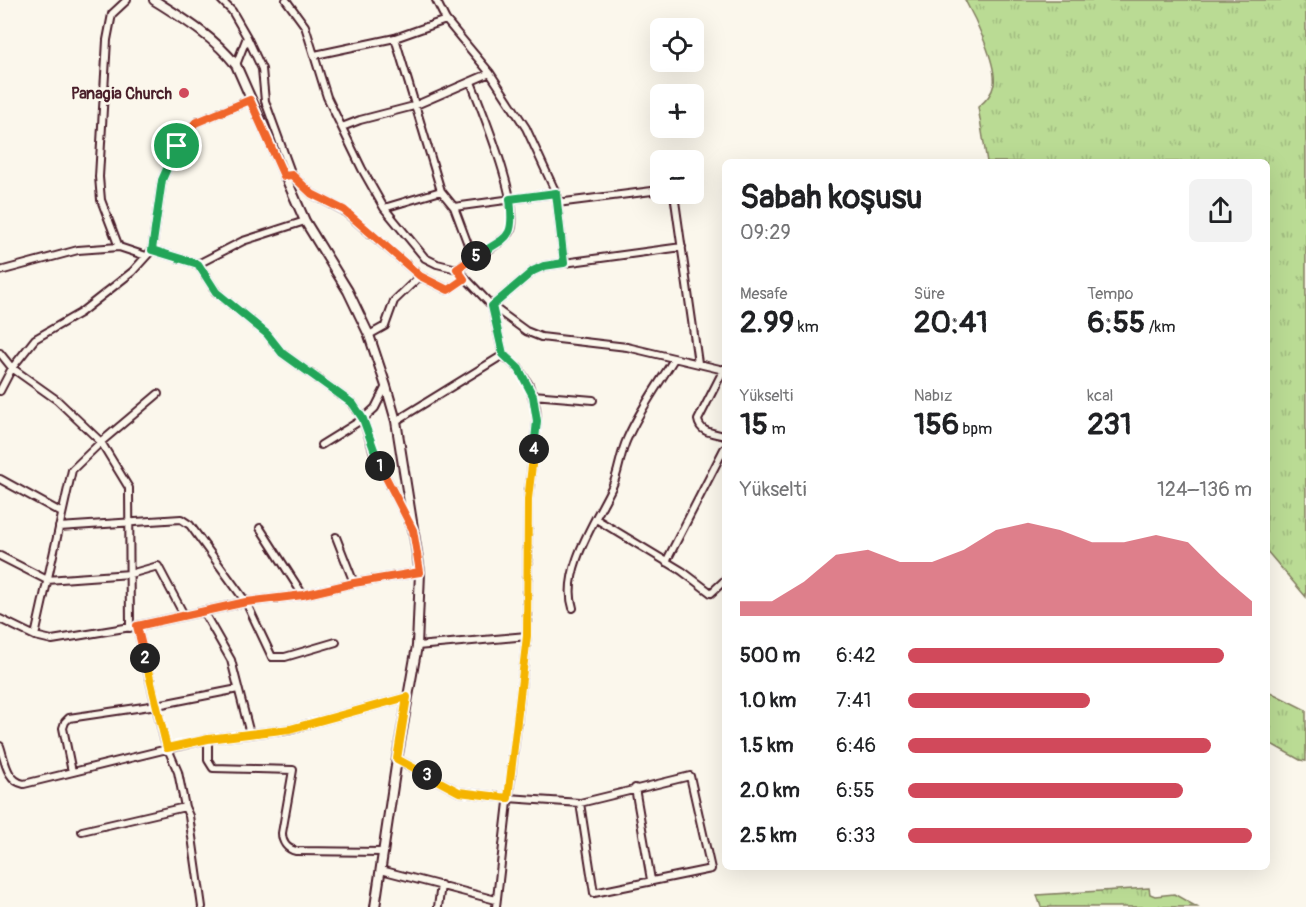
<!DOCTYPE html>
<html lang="tr">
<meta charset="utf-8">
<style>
body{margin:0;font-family:Pangolin,sans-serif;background:#f2f2f2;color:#202124;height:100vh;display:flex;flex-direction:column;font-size:22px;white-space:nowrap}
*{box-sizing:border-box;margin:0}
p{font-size:20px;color:#757577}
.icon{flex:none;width:33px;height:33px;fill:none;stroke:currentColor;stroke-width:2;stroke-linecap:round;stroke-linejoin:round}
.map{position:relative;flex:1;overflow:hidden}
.side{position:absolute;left:722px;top:159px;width:548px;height:711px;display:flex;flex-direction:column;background:#fff;border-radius:9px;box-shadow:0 6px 24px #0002}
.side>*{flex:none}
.tools{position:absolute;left:650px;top:18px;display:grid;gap:12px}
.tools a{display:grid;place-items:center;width:54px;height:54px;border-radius:9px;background:#fff;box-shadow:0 6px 24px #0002;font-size:30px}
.pin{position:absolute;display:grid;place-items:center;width:51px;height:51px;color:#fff;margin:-26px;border:3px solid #fff;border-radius:50%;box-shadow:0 2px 6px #0007}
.km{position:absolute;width:30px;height:30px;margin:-15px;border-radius:50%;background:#222;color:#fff;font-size:16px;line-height:30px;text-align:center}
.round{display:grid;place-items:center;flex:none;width:63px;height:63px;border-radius:9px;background:#f2f2f2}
.overview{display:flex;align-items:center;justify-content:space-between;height:102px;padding:0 18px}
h1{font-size:33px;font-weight:800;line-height:45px}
.figures{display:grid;grid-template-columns:repeat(3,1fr);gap:9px;height:102px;padding:6px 18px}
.figures div{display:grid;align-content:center}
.figures b{font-size:30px;font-weight:800}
.figures small{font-size:16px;font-weight:400}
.figures p{font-size:16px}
.chart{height:168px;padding:12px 18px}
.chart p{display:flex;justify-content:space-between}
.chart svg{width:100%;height:108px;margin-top:6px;fill:#d1495b;opacity:.7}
ul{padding:0 18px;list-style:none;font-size:20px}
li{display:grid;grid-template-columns:96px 72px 1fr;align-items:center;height:45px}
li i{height:15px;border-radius:8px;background:#d1495b}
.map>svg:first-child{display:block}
</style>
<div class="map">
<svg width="1306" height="907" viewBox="0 0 1306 907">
<defs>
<pattern id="grass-tufts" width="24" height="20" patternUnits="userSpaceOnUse" patternTransform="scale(1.5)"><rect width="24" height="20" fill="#badb94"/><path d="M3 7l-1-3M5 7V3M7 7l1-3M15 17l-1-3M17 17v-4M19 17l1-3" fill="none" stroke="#a1bc80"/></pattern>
</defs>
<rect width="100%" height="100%" fill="#fbf7ec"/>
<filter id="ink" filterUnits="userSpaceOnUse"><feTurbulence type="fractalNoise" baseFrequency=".0167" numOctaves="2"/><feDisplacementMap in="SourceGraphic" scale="12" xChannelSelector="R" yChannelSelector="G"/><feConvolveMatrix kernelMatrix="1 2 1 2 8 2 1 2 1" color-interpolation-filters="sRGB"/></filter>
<g filter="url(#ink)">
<path fill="url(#grass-tufts)" stroke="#827d60" stroke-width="1.5" d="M965,0H1306V597L1266,550V162H987L978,107C986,101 992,94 994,84C997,64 975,18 965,0Z
M1266,690L1306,710V761L1300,760L1266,741Z
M1149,888L1150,894L1155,896L1174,894L1197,907H1041L1037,895Z"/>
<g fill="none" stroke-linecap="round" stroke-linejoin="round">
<g stroke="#4a1f2b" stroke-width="10">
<path id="minor" d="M221,0L232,11L247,37L236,65
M286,0L305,26L327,97L362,169L384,208L425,258L437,264L457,269L492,306L503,355
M436,0L446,20L490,73L526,128L556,193L564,263L544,266L533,271L492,306L526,331L541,337L627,347L724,370
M247,37L262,69L265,101L292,175L312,194L343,210L420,276L448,290L464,279
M395,38L441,191L454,207L473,258
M315,55L395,38L446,20
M342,127L360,120L414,106L490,73
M674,194L698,363
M557,203L660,190
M454,207L556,193
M384,208L441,191
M119,247L101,200L99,177L107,40L112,14L127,0
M152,250L198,264L216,292L267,334L282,353L353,404L363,419L375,456L411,526
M564,263L682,247
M198,264L243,241L305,221
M457,269C469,261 503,243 510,232C523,209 481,108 471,82
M0,271L78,250L119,247L146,256
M369,335L385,326L394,301L420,276
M0,353L12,368L57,400L101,442L129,488L130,628
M724,369L698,420C700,433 714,433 724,436
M0,391L12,368L35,339L80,313L132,272L152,250L162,180L177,146L195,123L250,100
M533,395L593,400
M396,421L503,355L519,369L529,385L536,408L537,421L528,499L527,636L496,907
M321,445L363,419L375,408L386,386
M0,479L62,513
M596,519L682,571L711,593L724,581
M59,527L181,519L190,525L246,602L272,657H285L336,642
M260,528L303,595
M336,537L354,583
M0,556L47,580L130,574L158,566L184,615
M666,562L724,449
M573,608C561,571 596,520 612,487C619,472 620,454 627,439C639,411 658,385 674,359
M0,619L35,636L52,640L137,626L246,602L303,595L354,583L420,572
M137,626L165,742L178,772L185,807L189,816L202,907
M35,636L72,470L101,442L158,394
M417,646L527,636
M250,734L290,729L407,697
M208,739V760L213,768L293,770L282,833C282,842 287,849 296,851L383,852
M0,746C5,761 7,781 24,784L208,739L250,734L231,660L203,611
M397,759L459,792L508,798L580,803L690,776L711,869L594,893L580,803
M72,772L63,728L65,722L69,718L157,705L238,689
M635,788L651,880
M82,831L185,807
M381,870L496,900
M438,907L441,885"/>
</g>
<g stroke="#4a1f2b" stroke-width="12">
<path id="tertiary" d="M154,0C184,19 214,37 236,65L305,221L348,291L369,335L386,386L396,421L420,572L417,646L397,759L375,907"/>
</g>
<use href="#minor" stroke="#fbf7ec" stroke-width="6"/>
<use href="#tertiary" stroke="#fbf7ec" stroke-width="8"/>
</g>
</g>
<g fill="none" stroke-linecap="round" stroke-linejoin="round" filter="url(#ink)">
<g stroke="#fff" stroke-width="12">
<path id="split-1" d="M177,146L162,180L152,250L198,264L216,292L267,334L282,353L353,404L363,419L380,466"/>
</g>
<g stroke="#fff" stroke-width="12">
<path id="split-2" d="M145,658L137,626L246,602L303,595L354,583L420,572L413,530L380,466"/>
</g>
<g stroke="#fff" stroke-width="12">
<path id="split-3" d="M145,658L167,748L208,739L290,729L407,697L397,759L427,775"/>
</g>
<g stroke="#fff" stroke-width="12">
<path id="split-4" d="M427,775L459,792L508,798L527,636L528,499L534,449"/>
</g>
<g stroke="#fff" stroke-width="12">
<path id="split-5" d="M476,256C508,236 515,240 510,199L556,193L564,263L544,266L533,271L492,306L503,354L519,369L533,396L537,421L534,449"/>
</g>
<g stroke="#fff" stroke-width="12">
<path id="split-6" d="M177,146L195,123L250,100L284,176L292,175L312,194L344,210L420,276L448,290L464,279L457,269L476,256"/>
</g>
<use href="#split-1" stroke="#22a559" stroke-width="8"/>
<use href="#split-2" stroke="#f0652b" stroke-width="8"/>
<use href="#split-3" stroke="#f5b400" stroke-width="8"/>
<use href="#split-4" stroke="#f5b400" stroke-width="8"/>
<use href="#split-5" stroke="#22a559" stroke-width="8"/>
<use href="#split-6" stroke="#f0652b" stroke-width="8"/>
</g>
<circle fill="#d1495b" stroke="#fbf7ec" stroke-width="2" cx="184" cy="93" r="6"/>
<g text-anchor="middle" stroke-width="5" stroke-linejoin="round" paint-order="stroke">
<g font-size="16" font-weight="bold" fill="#4a1f2b" stroke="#fbf7ec" text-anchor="end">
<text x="172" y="99">Panagia Church</text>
</g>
</g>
</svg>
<div class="tools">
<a><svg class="icon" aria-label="locate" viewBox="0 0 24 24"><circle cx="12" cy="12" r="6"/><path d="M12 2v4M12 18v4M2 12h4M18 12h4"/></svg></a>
<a>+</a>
<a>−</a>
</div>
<div class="pin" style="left:177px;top:146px;background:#1e9e55"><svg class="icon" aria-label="arrive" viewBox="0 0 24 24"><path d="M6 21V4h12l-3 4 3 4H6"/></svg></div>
<b class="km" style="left:380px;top:466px">1</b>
<b class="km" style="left:145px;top:658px">2</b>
<b class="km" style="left:427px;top:775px">3</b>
<b class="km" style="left:534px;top:449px">4</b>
<b class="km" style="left:476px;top:256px">5</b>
<section class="side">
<div class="overview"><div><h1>Sabah koşusu</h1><p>09:29</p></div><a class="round"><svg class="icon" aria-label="share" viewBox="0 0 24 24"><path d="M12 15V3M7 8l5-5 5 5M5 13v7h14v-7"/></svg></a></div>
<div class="figures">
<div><p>Mesafe</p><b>2.99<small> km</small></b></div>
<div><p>Süre</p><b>20:41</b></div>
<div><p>Tempo</p><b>6:55<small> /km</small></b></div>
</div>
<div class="figures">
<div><p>Yükselti</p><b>15<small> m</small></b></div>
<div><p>Nabız</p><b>156<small> bpm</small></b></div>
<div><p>kcal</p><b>231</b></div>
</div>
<div class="chart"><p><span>Yükselti</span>124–136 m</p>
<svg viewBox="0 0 160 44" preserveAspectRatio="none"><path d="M0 44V38L10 38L20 30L30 19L40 17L50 22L60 22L70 17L80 9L90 6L100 9L110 14L120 14L130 11L140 14L150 27L160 38V44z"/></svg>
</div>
<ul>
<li><b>500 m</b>6:42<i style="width:92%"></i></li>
<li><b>1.0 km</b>7:41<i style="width:53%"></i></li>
<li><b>1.5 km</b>6:46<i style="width:88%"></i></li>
<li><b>2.0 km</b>6:55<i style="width:80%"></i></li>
<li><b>2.5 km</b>6:33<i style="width:100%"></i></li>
</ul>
</section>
</div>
